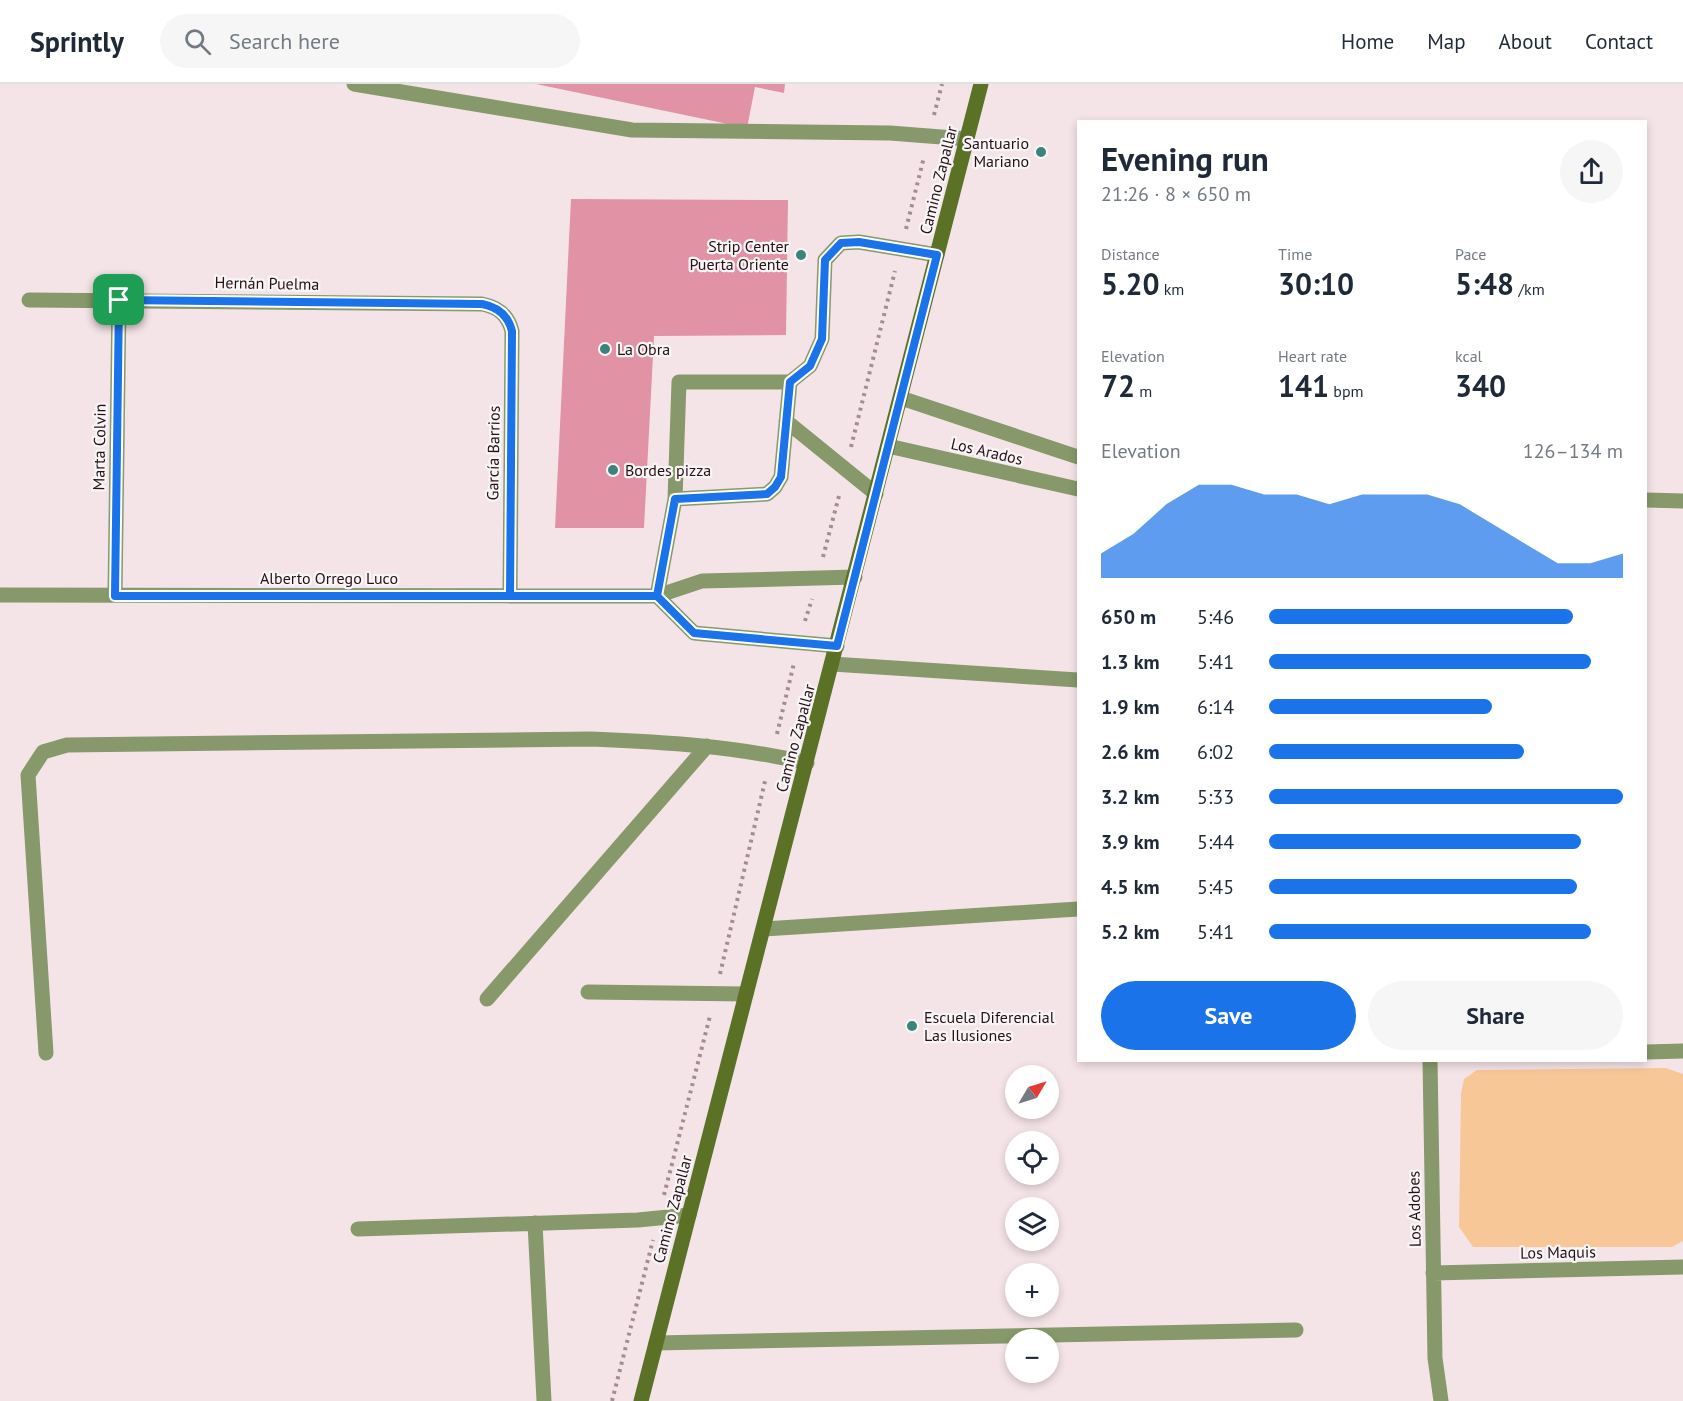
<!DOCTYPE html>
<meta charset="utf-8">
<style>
body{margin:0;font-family:"PT Sans",sans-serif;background:#f6f6f7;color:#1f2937;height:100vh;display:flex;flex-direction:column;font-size:22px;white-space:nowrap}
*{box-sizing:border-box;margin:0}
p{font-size:20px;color:#747a83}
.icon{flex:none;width:33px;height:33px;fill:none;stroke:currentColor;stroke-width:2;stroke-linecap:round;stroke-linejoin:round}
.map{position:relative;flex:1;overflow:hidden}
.sheet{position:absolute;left:1077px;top:36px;width:570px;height:942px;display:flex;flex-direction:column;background:#fff;border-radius:0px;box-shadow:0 3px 9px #0003}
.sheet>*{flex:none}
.needle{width:39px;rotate:52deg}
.tools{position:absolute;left:1005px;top:981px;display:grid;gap:12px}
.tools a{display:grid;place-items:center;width:54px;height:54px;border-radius:50%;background:#fff;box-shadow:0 3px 9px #0003;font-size:30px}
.pin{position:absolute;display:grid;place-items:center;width:51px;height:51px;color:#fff;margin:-26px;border-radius:12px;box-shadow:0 3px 9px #0006}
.round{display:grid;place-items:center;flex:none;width:63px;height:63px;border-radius:32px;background:#f6f6f7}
.head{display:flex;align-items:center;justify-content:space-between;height:102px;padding:0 24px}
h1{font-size:33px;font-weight:600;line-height:45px}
.figures{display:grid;grid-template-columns:repeat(3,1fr);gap:9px;height:102px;padding:6px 24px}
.figures div{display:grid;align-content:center}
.figures b{font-size:30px;font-weight:600}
.figures small{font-size:16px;font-weight:400}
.figures p{font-size:16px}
.chart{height:168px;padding:12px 24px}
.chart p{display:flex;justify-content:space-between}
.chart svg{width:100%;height:108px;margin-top:6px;fill:#1a73e8;opacity:.7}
.primary-button{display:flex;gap:12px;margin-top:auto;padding:12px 24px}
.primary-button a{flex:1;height:69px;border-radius:36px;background:#1a73e8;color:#fff;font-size:24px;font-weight:600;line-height:69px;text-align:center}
.primary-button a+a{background:#f6f6f7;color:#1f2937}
ul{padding:0 24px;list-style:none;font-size:20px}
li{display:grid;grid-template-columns:96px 72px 1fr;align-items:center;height:45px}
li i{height:15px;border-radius:8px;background:#1a73e8}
header{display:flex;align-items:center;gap:36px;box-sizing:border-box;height:84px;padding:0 30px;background:#fff;border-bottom:2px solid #e0e1e3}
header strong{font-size:28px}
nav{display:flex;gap:33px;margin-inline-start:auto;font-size:21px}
.search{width:420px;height:54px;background:#f6f6f7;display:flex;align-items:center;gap:15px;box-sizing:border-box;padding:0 21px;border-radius:33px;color:#747a83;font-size:22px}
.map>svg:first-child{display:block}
</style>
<header>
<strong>Sprintly</strong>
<div class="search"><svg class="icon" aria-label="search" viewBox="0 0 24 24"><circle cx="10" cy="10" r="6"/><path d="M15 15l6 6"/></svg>Search here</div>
<nav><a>Home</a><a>Map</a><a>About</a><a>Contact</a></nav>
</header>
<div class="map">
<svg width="1683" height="1317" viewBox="0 0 1683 1317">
<rect width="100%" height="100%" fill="#f5e4e7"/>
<path fill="#f8c798" d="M1666,984L1683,990V1157L1672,1163H1473L1459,1143L1461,1009L1464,995L1477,986Z"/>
<path fill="#e192a5" d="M536,0H785L784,9L755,3L747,44Z
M571,115L788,116L786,251L654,252L644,444H555Z"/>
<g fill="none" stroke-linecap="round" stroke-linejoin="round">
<path stroke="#a38d92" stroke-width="4" stroke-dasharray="3 4.5" stroke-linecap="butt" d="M934,31L942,0
M906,145L924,73
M851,363L895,187
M823,473L840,408
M805,537L812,515
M777,650L794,579
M720,890L766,693
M664,1111L710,932
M612,1317L653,1156"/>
<path stroke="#87996a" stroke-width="15" d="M354,0L632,46L890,49L967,55
M786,337L876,410
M675,415L767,410L775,403L781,393L790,298
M657,512L675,415L679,298H790L810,282L822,255L825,176L841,159L859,158L937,171
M832,580L1078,596
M764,845L1078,825
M588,908L746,910
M487,915L707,662
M46,969L28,691L43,668L67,661L591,655C664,658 735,662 807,679
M535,1139L544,1317
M358,1145L638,1136L689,1131"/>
<path stroke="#87996a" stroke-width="15" d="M29,216L482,220C498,223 508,231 512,247L510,512
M901,314L1078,373
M888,362L1078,405
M1646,416L1683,417
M0,511L657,512L702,497L855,493
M115,511L119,216
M657,512L694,549L837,562
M1646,968L1683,967
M1430,976L1435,1274L1441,1317
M1433,1189L1683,1183
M656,1259L1296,1246"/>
<path stroke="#5a7126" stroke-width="15" d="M641,1317L981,0"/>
</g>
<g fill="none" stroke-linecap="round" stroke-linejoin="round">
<g stroke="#fff" stroke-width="12">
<path id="route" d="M119,216L482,220C498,223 508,231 512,247L510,512H657L694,549L837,562L937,171L859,158L841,159L825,176L822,255L810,282L790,298L781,393L775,403L767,410L675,415L657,512C476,512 296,512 115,512L119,216"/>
</g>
<use href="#route" stroke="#1a73e8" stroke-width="8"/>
</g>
<g fill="#3d837b" stroke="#f6f6f6" stroke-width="2">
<circle cx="1041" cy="68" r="6"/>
<circle cx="801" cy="171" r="6"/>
<circle cx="605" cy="265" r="6"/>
<circle cx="613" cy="386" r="6"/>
<circle cx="912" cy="942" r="6"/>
</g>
<g text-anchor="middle" stroke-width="4.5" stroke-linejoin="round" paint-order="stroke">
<g font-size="16" fill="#2a0e16" stroke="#f6f6f6" text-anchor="start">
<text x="1029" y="65" text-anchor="end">Santuario<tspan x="1029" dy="18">Mariano</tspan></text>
<text x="789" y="168" text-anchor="end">Strip Center<tspan x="789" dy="18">Puerta Oriente</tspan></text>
<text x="617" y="271">La Obra</text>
<text x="625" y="392">Bordes pizza</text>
<text x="924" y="939">Escuela Diferencial<tspan x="924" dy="18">Las Ilusiones</tspan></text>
</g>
<g font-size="16" fill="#2a0e16" stroke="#f6f6f6">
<text transform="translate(938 96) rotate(-76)" y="6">Camino Zapallar</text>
<text transform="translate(267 199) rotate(1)" y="6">Hernán Puelma</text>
<text transform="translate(99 363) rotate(-89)" y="6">Marta Colvin</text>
<text transform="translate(987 367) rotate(13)" y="6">Los Arados</text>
<text transform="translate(493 369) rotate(-89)" y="6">García Barrios</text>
<text x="329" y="500">Alberto Orrego Luco</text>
<text transform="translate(795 654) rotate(-75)" y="6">Camino Zapallar</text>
<text transform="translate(672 1125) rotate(-75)" y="6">Camino Zapallar</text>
<text transform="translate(1414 1125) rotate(-91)" y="6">Los Adobes</text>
<text transform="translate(1558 1168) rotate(-1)" y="6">Los Maquis</text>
</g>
</g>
</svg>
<div class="tools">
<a><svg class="needle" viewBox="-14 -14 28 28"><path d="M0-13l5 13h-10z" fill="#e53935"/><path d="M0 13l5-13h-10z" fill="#747a83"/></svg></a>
<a><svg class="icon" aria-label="locate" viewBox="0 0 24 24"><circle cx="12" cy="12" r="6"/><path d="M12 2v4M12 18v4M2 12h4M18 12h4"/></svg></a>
<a><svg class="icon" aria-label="layers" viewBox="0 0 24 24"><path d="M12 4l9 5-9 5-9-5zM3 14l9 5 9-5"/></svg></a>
<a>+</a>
<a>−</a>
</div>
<div class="pin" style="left:119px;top:216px;background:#1e9e55"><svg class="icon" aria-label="arrive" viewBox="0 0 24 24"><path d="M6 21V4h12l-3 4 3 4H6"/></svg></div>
<section class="sheet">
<div class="head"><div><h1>Evening run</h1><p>21:26 · 8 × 650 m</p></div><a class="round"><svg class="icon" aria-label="share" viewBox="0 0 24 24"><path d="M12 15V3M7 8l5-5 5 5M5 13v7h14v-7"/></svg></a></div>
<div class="figures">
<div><p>Distance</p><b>5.20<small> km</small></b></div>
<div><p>Time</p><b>30:10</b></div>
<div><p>Pace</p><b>5:48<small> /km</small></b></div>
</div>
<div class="figures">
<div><p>Elevation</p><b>72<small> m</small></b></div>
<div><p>Heart rate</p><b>141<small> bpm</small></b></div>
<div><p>kcal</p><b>340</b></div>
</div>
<div class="chart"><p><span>Elevation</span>126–134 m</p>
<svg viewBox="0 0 160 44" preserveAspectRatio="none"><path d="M0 44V34L10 26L20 14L30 6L40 6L50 10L60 10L70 14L80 10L90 10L100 10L110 14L120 22L130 30L140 38L150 38L160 34V44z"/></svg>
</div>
<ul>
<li><b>650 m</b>5:46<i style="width:86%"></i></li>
<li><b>1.3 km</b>5:41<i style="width:91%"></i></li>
<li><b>1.9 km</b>6:14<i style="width:63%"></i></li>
<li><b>2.6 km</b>6:02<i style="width:72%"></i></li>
<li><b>3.2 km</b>5:33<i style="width:100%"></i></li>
<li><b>3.9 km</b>5:44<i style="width:88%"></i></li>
<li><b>4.5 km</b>5:45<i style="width:87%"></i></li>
<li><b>5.2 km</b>5:41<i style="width:91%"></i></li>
</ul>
<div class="primary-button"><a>Save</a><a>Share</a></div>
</section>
</div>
